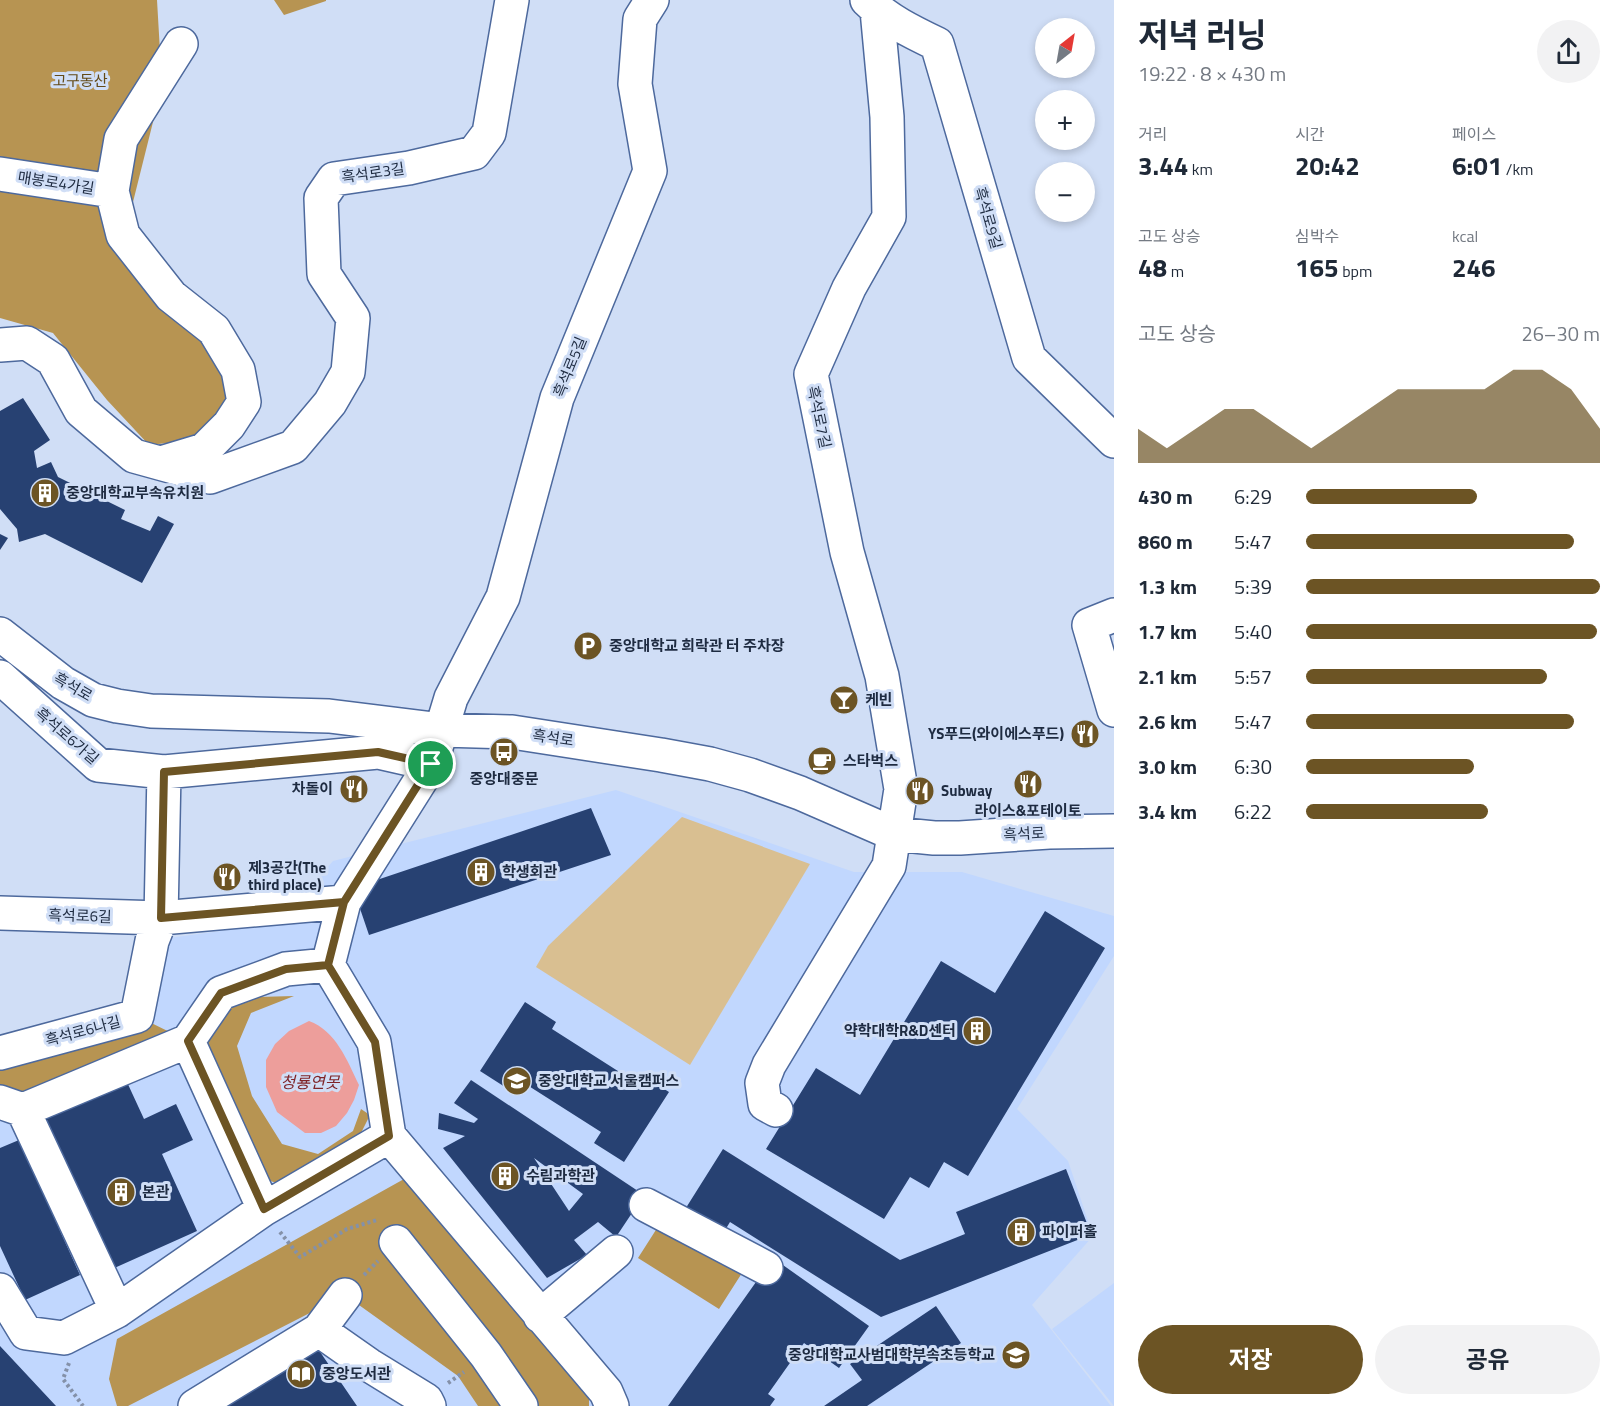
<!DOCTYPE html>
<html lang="ko">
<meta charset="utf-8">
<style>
body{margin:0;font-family:"Titillium Web","Noto Sans KR",sans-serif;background:#f2f2f3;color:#1f2937;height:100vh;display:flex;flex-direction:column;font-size:22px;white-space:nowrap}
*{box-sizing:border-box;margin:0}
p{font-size:20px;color:#747a83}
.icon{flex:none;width:33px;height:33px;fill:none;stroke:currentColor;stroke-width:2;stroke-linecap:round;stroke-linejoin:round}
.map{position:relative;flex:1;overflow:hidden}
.side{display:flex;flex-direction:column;background:#fff;width:510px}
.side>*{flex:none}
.needle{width:39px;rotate:31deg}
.buttons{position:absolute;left:1035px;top:18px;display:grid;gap:12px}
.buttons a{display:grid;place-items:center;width:60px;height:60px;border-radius:50%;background:#fff;box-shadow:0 3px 9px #0003;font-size:30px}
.pin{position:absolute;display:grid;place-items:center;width:51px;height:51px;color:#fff;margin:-26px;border:3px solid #fff;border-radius:50%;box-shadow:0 2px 6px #0007}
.round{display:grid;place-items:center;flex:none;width:63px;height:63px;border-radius:32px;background:#f2f2f3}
.summary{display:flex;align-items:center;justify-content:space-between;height:102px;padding:0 24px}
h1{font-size:33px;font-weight:700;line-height:45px}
.stats{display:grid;grid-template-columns:repeat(3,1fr);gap:9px;height:102px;padding:6px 24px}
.stats div{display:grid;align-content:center}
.stats b{font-size:26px;font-weight:700}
.stats small{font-size:16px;font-weight:400}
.stats p{font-size:16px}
.chart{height:168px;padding:12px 24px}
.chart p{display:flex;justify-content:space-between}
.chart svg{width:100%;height:108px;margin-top:6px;fill:#6c5424;opacity:.7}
.button{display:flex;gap:12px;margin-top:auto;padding:12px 24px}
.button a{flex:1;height:69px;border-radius:36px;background:#6c5424;color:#fff;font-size:24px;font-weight:700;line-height:69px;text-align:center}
.button a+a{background:#f2f2f3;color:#1f2937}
ul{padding:0 24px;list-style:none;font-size:20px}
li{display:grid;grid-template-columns:96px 72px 1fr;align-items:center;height:45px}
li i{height:15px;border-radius:8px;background:#6c5424}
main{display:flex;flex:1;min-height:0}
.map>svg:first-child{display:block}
</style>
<main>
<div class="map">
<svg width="1114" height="1406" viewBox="0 0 1114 1406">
<rect width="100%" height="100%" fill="#d0def6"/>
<path fill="#c1d7fe" d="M616,790L854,872H962L1114,916V956L1017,1109L1068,1161L1093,1236L1032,1305L1111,1406H0V1053L137,1016L169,938L280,923L333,861Z
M1114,1283V1406L1052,1329Z"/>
<path fill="#d9bf91" d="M682,817L810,864L690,1065L536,967L548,946Z"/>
<path fill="#b79452" d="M0,0H157L162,86L128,222L212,358L229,391L220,420L186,441L149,445L107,400L53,333L0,318Z
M274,0H326V1L284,15Z
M294,996L251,1013L237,1046L252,1096L282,1144L318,1154L353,1131L361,1109L370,1115L358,1139L284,1185L256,1177L204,1046L229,1005L257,997Z
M137,1016L188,1041L0,1102V1053Z
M413,1174L589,1395V1406H478L458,1376L345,1295L128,1406H117L109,1379L117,1339Z
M661,1222L742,1273L719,1309L638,1258Z"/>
<path fill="#ed9e9b" d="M309,1021C336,1031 347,1060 359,1085L354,1100L347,1113L336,1126L321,1133H305L277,1112L266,1087V1060L275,1044L289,1031Z"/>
<path fill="#274172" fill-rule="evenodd" d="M23,398L50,440L34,451L37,468L51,462L58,477L125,510L121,519L150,531L158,516L174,524L142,583L45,534L19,542L17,529L0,509V411Z
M0,534L8,538L0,550Z
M591,808L611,855L369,935L353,888Z
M1045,911L1105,948L968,1176L944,1162L929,1188L910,1177L884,1219L766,1149L816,1068L860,1095L941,961L995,993Z
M525,1002L556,1022L552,1029L632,1080L637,1072L669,1092L624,1162L594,1143L601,1132L513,1076L505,1087L480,1071Z
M126,1080L144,1119L176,1104L193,1140L162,1154L197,1231L101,1274L31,1123Z
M471,1080L644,1195L616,1237L598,1222L574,1240L587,1255L547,1278L443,1148L465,1136L438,1129L439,1113L474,1123L478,1119L454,1103ZM534,1158L583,1194L569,1211Z
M19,1140L80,1275L25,1300L0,1246V1148Z
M723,1149L900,1260L965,1234L956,1212L1066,1169L1088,1226L1077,1230L1080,1239L881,1317L730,1222L722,1235L684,1211Z
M773,1258L869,1326L839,1368L804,1343L768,1394L775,1399L770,1406H668Z
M936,1306L961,1343L867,1406H824L862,1380L850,1364Z
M314,1343L357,1406H219Z
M0,1346L56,1406H0Z"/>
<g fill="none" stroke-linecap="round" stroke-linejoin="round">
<g stroke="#4d699d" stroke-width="36">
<path id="minor" d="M867,0C887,20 912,32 937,44L1029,358L1114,441
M0,174L112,191
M0,345L27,343L53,360L81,411L134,456L210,477L293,447L330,403L348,372L353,318L324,274L321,198L334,179L409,168L474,153L489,133L512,0
M161,463L204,450L229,425L244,402L238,370L214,330L171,296L123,235L112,191L121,139L181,44
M1114,615L1089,625L1114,710
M0,634L63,683L93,700L117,706L151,711L329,716L442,730L512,732L661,755L710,764L750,775L800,793L894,834L934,838H960L1049,832L1114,831
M0,677L98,765L164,772L378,752L431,764
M0,913L161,918L344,902
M328,965L344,902L431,764L451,698L503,597L557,398L650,171L635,84L640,19L652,0
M328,965L374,1042L389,1136L606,1392L612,1406
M0,1053L137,1016L152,941L161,918L164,772
M0,1102L23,1110L188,1041
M23,1110L117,1311
M776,1110L765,1104L762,1083L769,1065L889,866L901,789L882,676L847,552L811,374L849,288L889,217L887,117L877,10
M646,1205L766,1268
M264,1209L188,1041L221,993L286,969L328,965
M396,1242L486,1355L521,1406
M0,1290L26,1333L64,1338L117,1311L264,1209L389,1136
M540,1316L616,1252
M319,1330L345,1295
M195,1406L319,1330L369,1365L426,1400L429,1406"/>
</g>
<path stroke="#8491a9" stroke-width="4" stroke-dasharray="3 3" stroke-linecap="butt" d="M280,1232L300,1257L347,1229L377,1220
M364,1275L378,1261
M69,1363L63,1379L83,1406
M448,1383L464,1372"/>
<use href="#minor" stroke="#fff" stroke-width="33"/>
</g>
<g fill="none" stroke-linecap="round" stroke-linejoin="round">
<g stroke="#fff" stroke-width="12">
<path id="route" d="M431,764L344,902L328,965L375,1042L389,1136L264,1209L188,1041L221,993L286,969L328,965L344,902L161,918L164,772L378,752L431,764"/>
</g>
<use href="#route" stroke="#6c5424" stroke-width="8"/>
</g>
<defs>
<g id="building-disc" transform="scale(1.5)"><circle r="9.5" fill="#6c5424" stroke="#d0def6"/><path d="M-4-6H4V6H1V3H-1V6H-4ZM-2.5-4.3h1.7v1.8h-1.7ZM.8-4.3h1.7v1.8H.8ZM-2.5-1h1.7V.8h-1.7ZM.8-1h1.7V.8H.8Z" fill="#fff"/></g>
<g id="parking-disc" transform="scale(1.5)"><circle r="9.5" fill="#6c5424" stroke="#d0def6"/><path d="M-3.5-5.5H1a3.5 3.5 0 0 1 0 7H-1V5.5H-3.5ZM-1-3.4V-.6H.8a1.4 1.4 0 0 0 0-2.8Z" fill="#fff"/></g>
<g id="bar-disc" transform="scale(1.5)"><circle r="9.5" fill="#6c5424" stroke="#d0def6"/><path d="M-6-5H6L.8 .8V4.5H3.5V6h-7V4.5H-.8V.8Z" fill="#fff"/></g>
<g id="restaurant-disc" transform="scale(1.5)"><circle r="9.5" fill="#6c5424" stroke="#d0def6"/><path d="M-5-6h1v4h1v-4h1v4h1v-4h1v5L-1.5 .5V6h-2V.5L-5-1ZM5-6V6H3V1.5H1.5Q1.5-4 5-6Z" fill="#fff"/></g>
<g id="bus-disc" transform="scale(1.5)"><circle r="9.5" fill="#6c5424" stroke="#d0def6"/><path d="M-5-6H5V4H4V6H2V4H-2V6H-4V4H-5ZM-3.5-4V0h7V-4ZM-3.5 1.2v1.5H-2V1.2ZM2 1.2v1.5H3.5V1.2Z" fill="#fff"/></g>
<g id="cafe-disc" transform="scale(1.5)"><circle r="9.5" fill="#6c5424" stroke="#d0def6"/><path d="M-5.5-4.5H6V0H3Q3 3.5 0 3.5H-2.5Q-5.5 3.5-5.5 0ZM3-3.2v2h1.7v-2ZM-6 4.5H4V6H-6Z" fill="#fff"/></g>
<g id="university-disc" transform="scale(1.5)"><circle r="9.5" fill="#6c5424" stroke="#d0def6"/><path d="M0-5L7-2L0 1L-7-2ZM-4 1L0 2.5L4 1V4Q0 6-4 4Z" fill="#fff"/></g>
<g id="school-disc" transform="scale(1.5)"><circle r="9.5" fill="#6c5424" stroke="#d0def6"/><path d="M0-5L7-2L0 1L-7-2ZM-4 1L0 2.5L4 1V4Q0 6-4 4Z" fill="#fff"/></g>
<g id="library-disc" transform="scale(1.5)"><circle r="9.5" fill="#6c5424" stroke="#d0def6"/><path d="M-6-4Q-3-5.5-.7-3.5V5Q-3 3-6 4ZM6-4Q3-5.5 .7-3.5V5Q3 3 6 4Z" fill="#fff"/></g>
</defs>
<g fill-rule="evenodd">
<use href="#building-disc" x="45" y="493"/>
<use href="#parking-disc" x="588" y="646"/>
<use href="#bar-disc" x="844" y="700"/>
<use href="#restaurant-disc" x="1085" y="734"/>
<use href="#bus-disc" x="504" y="752"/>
<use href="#cafe-disc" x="822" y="761"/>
<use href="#restaurant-disc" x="1028" y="784"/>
<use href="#restaurant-disc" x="354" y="789"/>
<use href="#restaurant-disc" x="920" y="791"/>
<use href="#building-disc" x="481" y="872"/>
<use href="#restaurant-disc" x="227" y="877"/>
<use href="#building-disc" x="977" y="1031"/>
<use href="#university-disc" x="517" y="1081"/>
<use href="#building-disc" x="505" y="1176"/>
<use href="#building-disc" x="121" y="1192"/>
<use href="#building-disc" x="1021" y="1232"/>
<use href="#school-disc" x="1016" y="1355"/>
<use href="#library-disc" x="301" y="1374"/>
</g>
<g text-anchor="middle" stroke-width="6" stroke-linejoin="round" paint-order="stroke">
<g font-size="15" fill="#634a17" stroke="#d0def6">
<text x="80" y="86">고구동산</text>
</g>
<g font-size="15" fill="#1e2b41" stroke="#d0def6">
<text transform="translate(373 173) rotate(-8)" y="5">흑석로3길</text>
<text transform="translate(56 183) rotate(9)" y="5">매봉로4가길</text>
<text transform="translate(988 218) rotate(74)" y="5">흑석로9길</text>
<text transform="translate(570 367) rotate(-68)" y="5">흑석로5길</text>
<text transform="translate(819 417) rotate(78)" y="5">흑석로7길</text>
<text transform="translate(73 687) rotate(30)" y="5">흑석로</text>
<text transform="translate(67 736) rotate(41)" y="5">흑석로6가길</text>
<text transform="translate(553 738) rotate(8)" y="5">흑석로</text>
<text transform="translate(1024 834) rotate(-3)" y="5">흑석로</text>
<text transform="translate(80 916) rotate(2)" y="5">흑석로6길</text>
<text transform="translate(83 1031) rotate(-15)" y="5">흑석로6나길</text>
</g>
<g font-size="15" font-weight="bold" fill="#1e2b41" stroke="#d0def6" text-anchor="start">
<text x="66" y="498">중앙대학교부속유치원</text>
<text x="609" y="651">중앙대학교 희락관 터 주차장</text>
<text x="865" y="705">케빈</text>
<text x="1064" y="739" text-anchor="end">YS푸드(와이에스푸드)</text>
<text x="843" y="766">스타벅스</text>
<text x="504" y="784" text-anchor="middle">중앙대중문</text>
<text x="333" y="794" text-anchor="end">차돌이</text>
<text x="941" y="796">Subway</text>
<text x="1028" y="816" text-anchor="middle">라이스&amp;포테이토</text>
<text x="248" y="873">제3공간(The<tspan x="248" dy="17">third place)</tspan></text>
<text x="502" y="877">학생회관</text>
<text x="956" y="1036" text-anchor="end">약학대학R&amp;D센터</text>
<text x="538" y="1086">중앙대학교 서울캠퍼스</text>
<text x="526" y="1181">수림과학관</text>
<text x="142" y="1197">본관</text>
<text x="1042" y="1237">파이퍼홀</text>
<text x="995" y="1360" text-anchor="end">중앙대학교사범대학부속초등학교</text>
<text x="322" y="1379">중앙도서관</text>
</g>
<g font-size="16" font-style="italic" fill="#7f2529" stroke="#d0def6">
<text x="310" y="1088">청룡연못</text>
</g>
</g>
</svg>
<div class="buttons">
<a><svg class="needle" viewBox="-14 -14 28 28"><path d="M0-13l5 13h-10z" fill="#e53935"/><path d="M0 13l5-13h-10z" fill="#747a83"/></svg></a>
<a>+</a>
<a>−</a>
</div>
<div class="pin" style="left:431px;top:764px;background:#1e9e55"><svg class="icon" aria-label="arrive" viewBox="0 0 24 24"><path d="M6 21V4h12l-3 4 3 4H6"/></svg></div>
</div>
<section class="side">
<div class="summary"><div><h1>저녁 러닝</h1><p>19:22 · 8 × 430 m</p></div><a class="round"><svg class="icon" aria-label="share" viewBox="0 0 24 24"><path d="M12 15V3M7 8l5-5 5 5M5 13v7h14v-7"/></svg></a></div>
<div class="stats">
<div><p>거리</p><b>3.44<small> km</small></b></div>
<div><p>시간</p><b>20:42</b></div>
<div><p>페이스</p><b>6:01<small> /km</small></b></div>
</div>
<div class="stats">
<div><p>고도 상승</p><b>48<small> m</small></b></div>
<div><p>심박수</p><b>165<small> bpm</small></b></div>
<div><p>kcal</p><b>246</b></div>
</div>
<div class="chart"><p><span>고도 상승</span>26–30 m</p>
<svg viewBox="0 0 160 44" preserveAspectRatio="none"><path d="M0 44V30L10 38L20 30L30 22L40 22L50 30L60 38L70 30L80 22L90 14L100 14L110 14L120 14L130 6L140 6L150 14L160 30V44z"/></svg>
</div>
<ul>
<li><b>430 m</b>6:29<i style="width:58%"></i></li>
<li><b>860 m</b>5:47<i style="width:91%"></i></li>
<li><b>1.3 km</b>5:39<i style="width:100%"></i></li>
<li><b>1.7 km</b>5:40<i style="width:99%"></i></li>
<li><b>2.1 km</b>5:57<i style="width:82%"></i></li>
<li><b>2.6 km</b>5:47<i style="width:91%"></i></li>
<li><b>3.0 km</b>6:30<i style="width:57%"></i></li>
<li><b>3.4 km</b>6:22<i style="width:62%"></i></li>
</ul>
<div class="button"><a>저장</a><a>공유</a></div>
</section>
</main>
